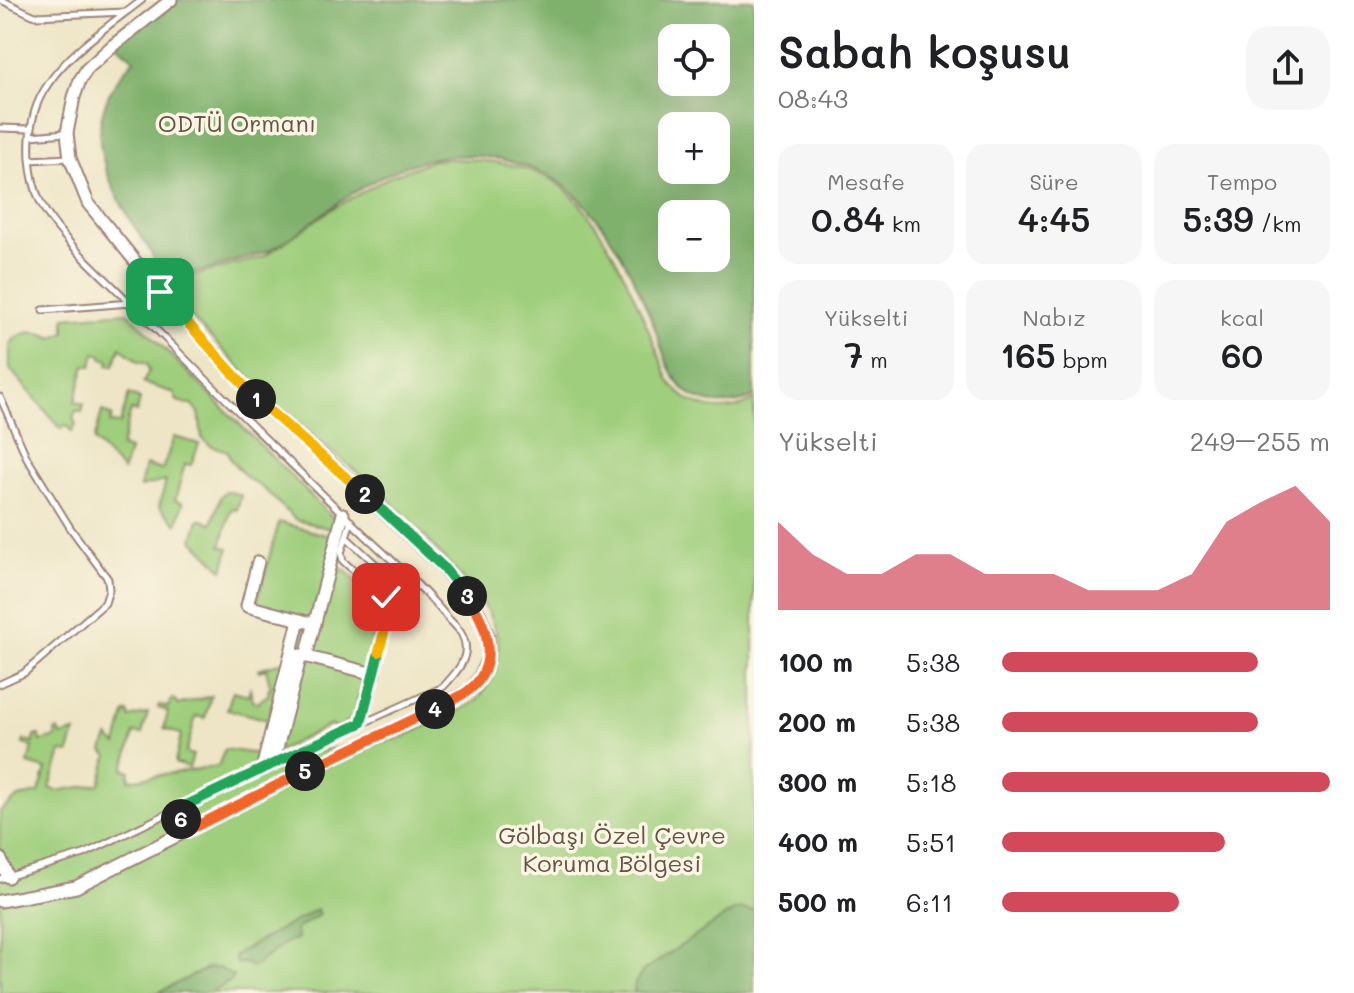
<!DOCTYPE html>
<html lang="tr">
<meta charset="utf-8">
<style>
body{margin:0;font-family:Mali,sans-serif;background:#f6f6f6;color:#202124;height:100vh;display:flex;flex-direction:column;font-size:30px;white-space:nowrap}
*{box-sizing:border-box;margin:0}
p{font-size:26px;color:#757577}
.icon{flex:none;width:44px;height:44px;fill:none;stroke:currentColor;stroke-width:2;stroke-linecap:round;stroke-linejoin:round}
.map{position:relative;flex:1;overflow:hidden}
.drawer{display:flex;flex-direction:column;background:#fff;width:600px}
.drawer>*{flex:none}
.tools{position:absolute;left:658px;top:24px;display:grid;gap:16px}
.tools a{display:grid;place-items:center;width:72px;height:72px;border-radius:16px;background:#fff;box-shadow:0 8px 32px #0002;font-size:40px}
.pin{position:absolute;display:grid;place-items:center;width:68px;height:68px;color:#fff;margin:-34px;border-radius:16px;box-shadow:0 4px 12px #0006}
.km{position:absolute;width:40px;height:40px;margin:-20px;border-radius:50%;background:#222;color:#fff;font-size:22px;line-height:40px;text-align:center}
.round{display:grid;place-items:center;flex:none;width:84px;height:84px;border-radius:24px;background:#f6f6f6}
.head{display:flex;align-items:center;justify-content:space-between;height:136px;padding:0 24px}
h1{font-size:44px;font-weight:600;line-height:60px}
.metrics{display:grid;grid-template-columns:repeat(3,1fr);gap:12px;height:136px;padding:8px 24px}
.metrics div{display:grid;align-content:center;border-radius:20px;background:#f6f6f6;text-align:center}
.metrics b{font-size:34px;font-weight:600}
.metrics small{font-size:22px;font-weight:400}
.metrics p{font-size:22px}
.chart{height:224px;padding:16px 24px}
.chart p{display:flex;justify-content:space-between}
.chart svg{width:100%;height:144px;margin-top:8px;fill:#d1495b;opacity:.7}
ul{padding:0 24px;list-style:none;font-size:26px}
li{display:grid;grid-template-columns:128px 96px 1fr;align-items:center;height:60px}
li i{height:20px;border-radius:10px;background:#d1495b}
main{display:flex;flex:1;min-height:0}
.map>svg:first-child{display:block}
</style>
<main>
<div class="map">
<svg width="754" height="993" viewBox="0 0 754 993">
<rect width="100%" height="100%" fill="#fcf5e5"/>
<filter id="ink" filterUnits="userSpaceOnUse"><feTurbulence type="fractalNoise" baseFrequency=".0125" numOctaves="2"/><feDisplacementMap in="SourceGraphic" scale="16" xChannelSelector="R" yChannelSelector="G"/><feConvolveMatrix kernelMatrix="1 2 1 2 8 2 1 2 1" color-interpolation-filters="sRGB"/></filter>
<filter id="wash" filterUnits="userSpaceOnUse"><feTurbulence type="fractalNoise" baseFrequency=".006" numOctaves="4" result="noise"/><feDisplacementMap in="SourceGraphic" scale="32" xChannelSelector="R" yChannelSelector="G"/><feGaussianBlur stdDeviation="1.8" result="paint"/><feColorMatrix in="noise" values="0 0 0 0 0 0 0 0 0 0 0 0 0 0 0 0 0 1.4 0 .05"/><feComposite in="paint" operator="in"/></filter>
<g filter="url(#wash)">
<rect width="100%" height="100%" fill="#eee5c6"/>
<path fill="#9fce7c" stroke="#747654" stroke-width="2" d="M455,159C489,160 526,164 555,182C605,212 648,327 669,381C689,409 724,417 754,400V993H0V811L19,797L39,793L46,769L28,764L33,747L23,744L24,740L34,743L35,736L39,735L41,741L56,737L55,731L59,730L61,736L75,732L69,753L61,752L50,788L57,791L100,784L108,756L103,751L108,737L117,745L125,713L128,712L130,718L148,713L142,734L134,733L124,769L130,771L129,780L218,766L225,749L258,754V760L399,739L458,711L476,701L487,687L496,668L499,647L497,635L488,612L467,584L408,518L380,491L282,411L178,304L154,273L156,271L170,276L197,275L263,257L329,211L391,176L434,160Z
M128,312L340,525L339,531L296,520L264,489L246,477L230,459L228,451L211,446L202,438L199,412L191,405L177,401L174,393L143,383L149,371L147,364L138,362L120,347L114,366L108,365L109,360L102,358V355L95,353L92,366L85,365L75,402L84,404L82,412L76,411L73,418L76,424L72,432L66,425L61,429L10,369V344C22,329 36,330 53,338L65,332V317Z
M129,394L140,399L137,412L131,410L121,447L129,450L123,471L94,441L102,411L112,416L110,423L120,424Z
M174,437L199,444L191,465L185,464L175,500L183,503L177,524L159,507L166,481L140,487L145,465L162,470Z
M226,491L241,495L237,510L231,509L221,546L229,548L223,570L193,540L199,519L212,523L221,496Z
M279,522L337,538L331,564L346,571L381,607L353,717L338,728L330,725L265,757L299,620L255,608Z
M286,661L268,720L227,709L233,691L248,695L250,689L253,700L257,703L269,694L268,689L271,688L266,669L259,671L258,669Z
M211,696L205,718L196,716L186,753L193,755L189,768L175,763L181,734L164,729L168,711L158,708L159,705L169,707L171,700L174,699L177,705Z"/>
<path fill="#7fb16c" stroke="#64684c" stroke-width="2" fill-rule="evenodd" d="M171,0H754V397C731,407 699,407 681,386C667,371 661,345 654,326C632,270 595,192 536,170C454,138 394,162 327,211C309,223 291,240 272,249C258,256 241,259 226,264C202,272 180,279 156,269C155,254 142,239 134,226C96,163 81,117 134,59L115,43ZM672,38H716V82H672ZM672,126H716V170H672ZM672,214H716V258H672Z
M317,909L319,915L296,929L297,939L288,941L253,967L245,963L237,964L234,957L239,952Z
M741,909L754,911V993H634L635,983L643,971L730,913Z
M208,968H219L233,976L232,980L210,993H157Z"/>
</g>
<g filter="url(#ink)">
<g fill="none" stroke-linecap="round" stroke-linejoin="round">
<g stroke="#9c8278" stroke-width="9">
<path id="lane" d="M1,0L35,16L125,12
M142,0C104,30 43,68 33,118C27,143 29,177 40,201C56,236 105,277 132,305C210,384 289,463 369,539C396,564 423,588 446,616C451,622 459,628 462,635C473,656 456,673 443,687L275,763
M0,128L32,129
M31,136L66,133
M30,160L69,158
M43,310L130,303
M0,397L27,458L71,529L108,579L109,590L105,603L24,673L0,684
M351,521L341,553L343,561L381,595L393,598
M346,537L400,586L410,589L419,586
M361,723L400,569
M176,810L187,830
M0,879L84,854L262,768"/>
</g>
<g stroke="#9c8278" stroke-width="15">
<path id="street" d="M258,562L247,606L315,624
M300,655L374,674
M306,657L343,514
M273,764L301,655
M262,769L299,620
M0,858L8,877
M0,901L76,887L295,776L429,712L470,690L480,677L488,657V636L479,613L443,567L332,464L260,403L160,292L88,203L70,158L67,133L74,97L80,80L87,69L111,47L171,0"/>
</g>
<use href="#lane" stroke="#fff" stroke-width="5"/>
<use href="#street" stroke="#fff" stroke-width="11"/>
</g>
</g>
<g fill="none" stroke-linecap="round" stroke-linejoin="round" filter="url(#ink)">
<g stroke="#fff" stroke-width="16">
<path id="split-1" d="M160,292L256,399"/>
</g>
<g stroke="#fff" stroke-width="16">
<path id="split-2" d="M256,399L365,494"/>
</g>
<g stroke="#fff" stroke-width="16">
<path id="split-3" d="M365,494L443,567L467,596"/>
</g>
<g stroke="#fff" stroke-width="16">
<path id="split-4" d="M435,709C446,703 458,698 468,691C501,666 487,623 467,596"/>
</g>
<g stroke="#fff" stroke-width="16">
<path id="split-5" d="M305,771L435,709"/>
</g>
<g stroke="#fff" stroke-width="16">
<path id="split-6" d="M181,819L187,831L305,771"/>
</g>
<g stroke="#fff" stroke-width="16">
<path id="split-7" d="M181,819L176,810L296,753"/>
</g>
<g stroke="#fff" stroke-width="16">
<path id="split-8" d="M296,753L361,723L379,652"/>
</g>
<g stroke="#fff" stroke-width="16">
<path id="split-9" d="M379,652L393,598L386,597"/>
</g>
<use href="#split-1" stroke="#f5b400" stroke-width="10"/>
<use href="#split-2" stroke="#f5b400" stroke-width="10"/>
<use href="#split-3" stroke="#22a559" stroke-width="10"/>
<use href="#split-4" stroke="#f0652b" stroke-width="10"/>
<use href="#split-5" stroke="#f0652b" stroke-width="10"/>
<use href="#split-6" stroke="#f0652b" stroke-width="10"/>
<use href="#split-7" stroke="#22a559" stroke-width="10"/>
<use href="#split-8" stroke="#22a559" stroke-width="10"/>
<use href="#split-9" stroke="#f5b400" stroke-width="10"/>
</g>
<g text-anchor="middle" stroke-width="7" stroke-linejoin="round" paint-order="stroke">
<g font-size="24" fill="#645443" stroke="#fcf5e5">
<text x="237" y="132">ODTÜ Ormanı</text>
<text x="612" y="844">Gölbaşı Özel Çevre<tspan x="612" dy="28">Koruma Bölgesi</tspan></text>
</g>
</g>
</svg>
<div class="tools">
<a><svg class="icon" aria-label="locate" viewBox="0 0 24 24"><circle cx="12" cy="12" r="6"/><path d="M12 2v4M12 18v4M2 12h4M18 12h4"/></svg></a>
<a>+</a>
<a>−</a>
</div>
<div class="pin" style="left:160px;top:292px;background:#1e9e55"><svg class="icon" aria-label="arrive" viewBox="0 0 24 24"><path d="M6 21V4h12l-3 4 3 4H6"/></svg></div>
<div class="pin" style="left:386px;top:597px;background:#d93025"><svg class="icon" aria-label="check" viewBox="0 0 24 24"><path d="M5 12l5 5 9-10"/></svg></div>
<b class="km" style="left:256px;top:399px">1</b>
<b class="km" style="left:365px;top:494px">2</b>
<b class="km" style="left:467px;top:596px">3</b>
<b class="km" style="left:435px;top:709px">4</b>
<b class="km" style="left:305px;top:771px">5</b>
<b class="km" style="left:181px;top:819px">6</b>
</div>
<section class="drawer">
<div class="head"><div><h1>Sabah koşusu</h1><p>08:43</p></div><a class="round"><svg class="icon" aria-label="share" viewBox="0 0 24 24"><path d="M12 15V3M7 8l5-5 5 5M5 13v7h14v-7"/></svg></a></div>
<div class="metrics">
<div><p>Mesafe</p><b>0.84<small> km</small></b></div>
<div><p>Süre</p><b>4:45</b></div>
<div><p>Tempo</p><b>5:39<small> /km</small></b></div>
</div>
<div class="metrics">
<div><p>Yükselti</p><b>7<small> m</small></b></div>
<div><p>Nabız</p><b>165<small> bpm</small></b></div>
<div><p>kcal</p><b>60</b></div>
</div>
<div class="chart"><p><span>Yükselti</span>249–255 m</p>
<svg viewBox="0 0 160 44" preserveAspectRatio="none"><path d="M0 44V17L10 27L20 33L30 33L40 27L50 27L60 33L70 33L80 33L90 38L100 38L110 38L120 33L130 17L140 11L150 6L160 17V44z"/></svg>
</div>
<ul>
<li><b>100 m</b>5:38<i style="width:78%"></i></li>
<li><b>200 m</b>5:38<i style="width:78%"></i></li>
<li><b>300 m</b>5:18<i style="width:100%"></i></li>
<li><b>400 m</b>5:51<i style="width:68%"></i></li>
<li><b>500 m</b>6:11<i style="width:54%"></i></li>
</ul>
</section>
</main>
